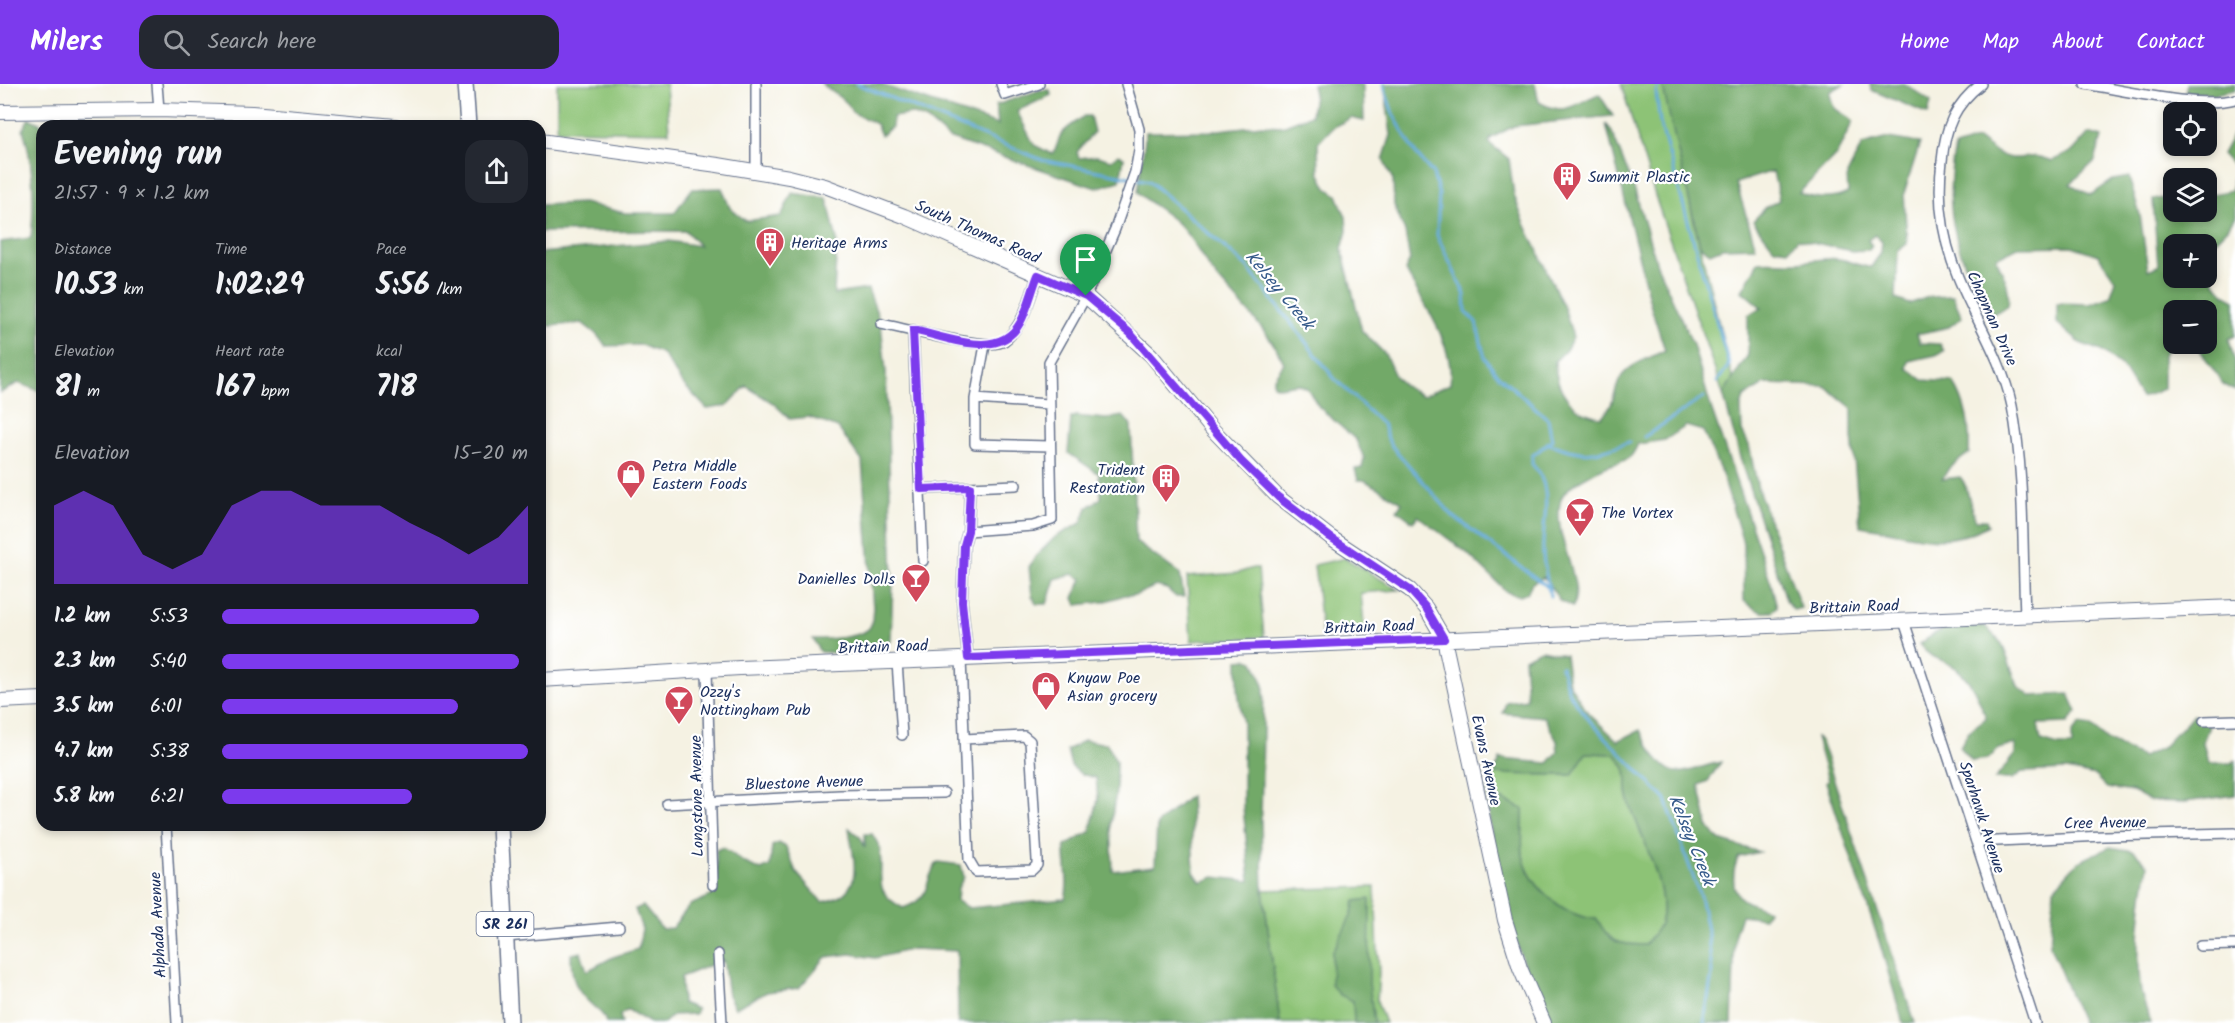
<!DOCTYPE html>
<meta charset="utf-8">
<style>
body{margin:0;font-family:Kalam,sans-serif;background:#242831;color:#f1f3f6;height:100vh;display:flex;flex-direction:column;font-size:22px;white-space:nowrap}
*{box-sizing:border-box;margin:0}
p{font-size:20px;color:#9ea1a6}
.icon{flex:none;width:33px;height:33px;fill:none;stroke:currentColor;stroke-width:2;stroke-linecap:round;stroke-linejoin:round}
.map{position:relative;flex:1;overflow:hidden}
.sheet{position:absolute;left:36px;top:36px;width:510px;height:711px;display:flex;flex-direction:column;background:#171b24;border-radius:18px;box-shadow:0 3px 9px #0003}
.sheet>*{flex:none}
.buttons{position:absolute;left:2163px;top:18px;display:grid;gap:12px}
.buttons a{display:grid;place-items:center;width:54px;height:54px;border-radius:12px;background:#171b24;box-shadow:0 3px 9px #0003;font-size:30px}
.pin{position:absolute;display:grid;place-items:center;width:51px;height:51px;color:#fff;margin:-62px -26px;border-radius:50% 50% 50% 0;rotate:-45deg;box-shadow:0 0 6px #0007}
.pin .icon{rotate:45deg}
.round{display:grid;place-items:center;flex:none;width:63px;height:63px;border-radius:18px;background:#242831}
.head{display:flex;align-items:center;justify-content:space-between;height:102px;padding:0 18px}
h1{font-size:33px;font-weight:700;line-height:45px}
.figures{display:grid;grid-template-columns:repeat(3,1fr);gap:9px;height:102px;padding:6px 18px}
.figures div{display:grid;align-content:center}
.figures b{font-size:30px;font-weight:700}
.figures small{font-size:16px;font-weight:400}
.figures p{font-size:16px}
.chart{height:168px;padding:12px 18px}
.chart p{display:flex;justify-content:space-between}
.chart svg{width:100%;height:108px;margin-top:6px;fill:#7c3aed;opacity:.7}
ul{padding:0 18px;list-style:none;font-size:20px}
li{display:grid;grid-template-columns:96px 72px 1fr;align-items:center;height:45px}
li i{height:15px;border-radius:8px;background:#7c3aed}
header{display:flex;align-items:center;gap:36px;box-sizing:border-box;height:84px;padding:0 30px;background:#7c3aed;color:#fff}
header strong{font-size:28px}
nav{display:flex;gap:33px;margin-inline-start:auto;font-size:21px}
.search{width:420px;height:54px;background:#242831;display:flex;align-items:center;gap:15px;box-sizing:border-box;padding:0 21px;border-radius:18px;color:#9ea1a6;font-size:22px}
.map>svg:first-child{display:block}
</style>
<header>
<strong>Milers</strong>
<div class="search"><svg class="icon" aria-label="search" viewBox="0 0 24 24"><circle cx="10" cy="10" r="6"/><path d="M15 15l6 6"/></svg>Search here</div>
<nav><a>Home</a><a>Map</a><a>About</a><a>Contact</a></nav>
</header>
<div class="map">
<svg width="2235" height="939" viewBox="0 0 2235 939">
<rect width="100%" height="100%" fill="#fff"/>
<filter id="ink" filterUnits="userSpaceOnUse"><feTurbulence type="fractalNoise" baseFrequency=".0167" numOctaves="2"/><feDisplacementMap in="SourceGraphic" scale="12" xChannelSelector="R" yChannelSelector="G"/><feConvolveMatrix kernelMatrix="1 2 1 2 8 2 1 2 1" color-interpolation-filters="sRGB"/></filter>
<filter id="wash" filterUnits="userSpaceOnUse"><feTurbulence type="fractalNoise" baseFrequency=".008" numOctaves="4" result="noise"/><feDisplacementMap in="SourceGraphic" scale="24" xChannelSelector="R" yChannelSelector="G"/><feGaussianBlur stdDeviation="1.35" result="paint"/><feColorMatrix in="noise" values="0 0 0 0 0 0 0 0 0 0 0 0 0 0 0 0 0 1.4 0 .05"/><feComposite in="paint" operator="in"/></filter>
<g filter="url(#wash)">
<rect width="100%" height="100%" fill="#f5f2e3"/>
<path fill="#8dc376" stroke="#54796a" stroke-width="1.5" d="M557,0H666L669,48L557,46Z
M1621,0H1662L1666,12L1693,134L1733,297L1723,310L1657,118Z
M1345,474L1399,506L1361,509L1365,551H1322L1314,481Z
M1253,484H1258L1264,553L1191,557L1187,493L1238,489Z
M1586,669L1615,670C1635,693 1622,693 1629,717C1638,748 1673,809 1659,842C1656,848 1650,855 1645,861C1618,860 1610,860 1597,835C1567,834 1533,806 1524,776C1520,762 1524,740 1523,725L1487,709L1494,690L1571,691Z
M1375,803L1379,889L1377,917L1385,939H1280L1263,806Z"/>
<path fill="#72a967" stroke="#466c62" stroke-width="1.5" d="M822,0H879L998,41L996,21L1040,6H1050L1051,11L1017,27L1034,61L1052,70C1058,63 1057,59 1060,52C1065,44 1077,38 1084,32H1090L1094,48L1077,68L1079,74L1097,72L1111,76L1119,70L1124,74L1120,97L1096,104L948,54L927,36L912,30L893,33L892,43L881,51L876,40L852,28L847,19Z
M1312,0H1363L1364,37L1351,34L1333,43L1318,59L1319,88L1327,104L1337,111L1346,133L1347,147L1342,165L1362,247L1385,270L1395,292L1404,302L1422,312L1450,300C1455,261 1423,219 1405,186L1410,176L1405,148L1394,121L1393,96L1383,76L1391,51L1384,0H1535L1539,18C1565,33 1574,20 1599,10L1613,32L1514,42L1491,54L1489,59L1509,75L1514,111L1522,133L1565,226L1573,253L1566,266L1555,277C1555,306 1572,329 1601,333C1614,324 1613,309 1620,295C1628,280 1651,274 1665,266L1651,223L1606,40L1611,46L1635,107L1657,181L1693,261L1712,327L1771,499L1777,523C1765,534 1756,526 1744,517L1743,459L1723,393L1703,347L1686,342L1665,356L1638,360C1636,364 1634,369 1631,372C1625,378 1617,379 1610,381C1597,386 1565,402 1561,415C1550,452 1587,499 1572,523L1560,517L1544,493L1532,499L1527,509L1520,512L1507,508L1467,469L1418,432L1413,438L1397,426L1402,418L1364,396H1358L1355,385L1362,384L1364,374L1356,356L1319,323L1307,304L1298,300L1279,303L1273,301V295L1284,279C1268,243 1234,216 1210,185C1199,170 1192,153 1178,140C1166,128 1150,121 1138,108L1146,48L1210,47L1262,41L1282,42L1311,31L1314,10Z
M1662,0H1844L1830,8C1832,30 1840,25 1853,37L1837,70L1799,109C1816,115 1831,117 1848,109L1847,91L1862,61L1888,54L1920,59L1904,109L1907,160L1898,167L1896,215L1909,220L1928,213L1953,212L1962,233L1949,243L1917,250L1920,259L1940,260L1944,267L1936,271L1909,277L1907,284L1923,296L1953,298C1967,320 1970,343 1969,369L1949,384L1942,395L1960,393C1969,402 1969,423 1976,436H1986L1988,441C1944,468 1906,448 1860,442L1852,352V324L1825,302L1765,300L1744,313L1741,322L1742,347L1749,361L1758,405L1801,524L1794,526L1787,518L1742,381L1723,310L1748,271V231L1762,224L1742,207L1758,178C1771,176 1782,179 1796,178C1810,178 1825,173 1839,175C1851,176 1859,183 1871,183L1881,169L1882,158L1875,151L1868,156L1872,162L1869,166L1851,167L1798,155L1788,166L1774,164L1753,137L1765,124L1779,116L1773,87L1736,99L1756,163L1722,164L1710,169L1700,162Z
M1870,0H1905L1931,18L1928,30L1871,6Z
M2187,0H2235V6L2214,10L2185,8Z
M29,34L45,42H42V308L18,299L0,309V158L31,154C35,118 34,80 23,45Z
M2235,46V132L2228,144L2210,162L2207,181L2206,160H2174V194H2206L2207,189L2226,211L2235,216V252L2229,255L2235,278V307L2223,300L2196,260H2206V226H2174L2173,252L2163,273V305L2141,314L2122,283L2101,267L2080,259L2057,239V219L2090,220L2110,213L2116,196L2098,171L2072,162L2018,163L1996,174C2003,190 2011,203 2008,222L1989,232C1959,173 1941,131 1955,63L1978,55C1988,63 2000,73 2013,74C2032,74 2033,69 2052,77L2073,67L2089,49L2102,53L2095,77L2070,100L2091,111L2113,96L2129,93L2140,131L2148,186L2158,182L2153,115L2173,114L2174,128H2206L2207,111L2232,106L2233,82L2222,70Z
M722,104L730,124L746,137L781,132L792,109L827,114L837,156L834,210L868,205L881,240L886,287L893,496L891,557L872,571L820,568L813,555C826,555 863,554 870,543C873,538 872,530 873,524L862,377L838,344L809,333L790,335L773,319L746,302L727,322L707,325L682,299L663,270L641,261L606,262L596,250L582,239L540,243V169L669,157L700,162L686,147L540,148V121L583,119L625,129H674L692,105Z
M1075,332L1106,335L1123,332L1131,341L1136,458L1180,490L1184,513H1176L1167,505L1156,502L1136,511H1125L1103,518L1077,521L1074,514L1082,495L1073,490L1055,495L1047,520H1037L1032,512L1029,483L1036,472L1055,453L1081,439L1087,424L1101,414L1099,390L1068,369L1071,334Z
M1985,542L2002,560L2018,602L2030,612L2069,610L2077,628L2068,639L2038,640L2041,657L2058,662H2072V650L2080,640L2091,642L2108,657L2142,673L2162,664L2193,631L2209,642L2203,658L2208,679H2231L2235,676V711L2185,718L2150,717L2133,708L2107,704L2095,692L2067,686L2022,688L2012,695H1995L2015,670V660L1999,665L1988,675L1972,677L1960,663L1968,648L1986,634C1979,615 1971,594 1954,583C1939,573 1931,576 1919,560L1942,545Z
M1541,566L1565,571L1569,600L1588,629L1618,657L1640,646C1648,661 1662,692 1683,688C1696,686 1709,680 1721,678L1708,697L1699,701L1708,742L1719,756L1759,768L1739,773C1733,783 1730,805 1741,814C1747,820 1760,822 1768,826L1764,834L1741,831L1735,849L1732,939H1550C1516,877 1491,779 1487,709L1523,725C1524,740 1520,762 1524,776C1533,806 1567,834 1597,835C1610,860 1618,860 1645,861C1649,855 1656,848 1659,842C1673,810 1638,748 1629,717C1622,693 1635,693 1615,670L1586,669L1572,691L1494,690L1500,675L1548,679L1558,668L1557,657L1544,633L1503,629L1506,618L1527,615L1524,574Z
M1248,575L1254,577L1264,601L1261,737L1263,806L1280,939H958L957,867L913,865L875,874L851,870L826,873L799,904L767,908L735,924L728,911L723,876L681,893L682,919L697,925L695,930L673,931L664,939H650L628,926L620,931L622,939H606C604,929 599,928 592,921C574,906 571,891 571,870L581,868L587,887L613,873L638,865L642,845L635,825L643,822L662,845L672,844L690,821L711,812L717,803L716,766L723,763L743,778L761,786L770,782L772,762L779,759L786,763L796,788L822,818C867,811 853,776 849,744L861,754L865,764V750H872C875,755 880,761 880,767C884,794 871,807 903,824C934,814 922,797 938,778L961,781L964,793L958,804L957,817L969,824L1065,815C1070,798 1064,780 1065,762L1090,748L1098,716L1096,694L1081,690L1071,682L1067,666L1085,656L1107,660L1116,677V707L1111,740L1113,787L1155,782L1157,740L1190,712L1194,788L1201,798L1214,793L1250,797L1243,722V640L1238,607V576Z
M1816,654L1821,657L1915,939H1903L1879,857L1826,698L1828,696Z
M2110,763L2134,767L2148,781C2141,821 2135,867 2141,908C2143,918 2148,929 2151,939H2082L2050,862L2054,804L2078,778Z
M1370,815L1369,899L1374,939H1354L1353,917L1340,911L1331,901L1332,869L1351,832L1355,817Z"/>
<g fill="none" stroke-linecap="round" stroke-linejoin="round">
<path stroke="#65abdb" stroke-width="3" d="M857,0L1042,76L1149,97L1247,183L1334,294L1383,341L1390,360L1453,432L1549,504
M1383,0L1393,30L1416,70L1433,90L1439,111L1437,151L1465,211L1466,228L1476,238L1485,274L1498,291L1548,335L1552,356L1532,372V380C1556,404 1541,440 1543,470C1544,484 1548,498 1550,512
M1659,0L1656,8L1660,39L1729,281L1717,298
M1644,353L1704,313
M1547,359C1586,373 1591,371 1629,358
M1561,582L1569,609L1588,635L1666,716L1700,812L1708,851L1712,890L1704,939"/>
</g>
</g>
<g filter="url(#ink)">
<g fill="none" stroke-linecap="round" stroke-linejoin="round">
<g stroke="#67738d" stroke-width="12">
<path id="street" d="M157,0L159,26
M1001,0L1005,11L1039,0
M1981,0C1954,21 1945,44 1942,77C1937,116 1943,157 1958,193C1976,237 2002,275 2012,322C2025,390 2022,462 2025,530
M2085,0C2123,6 2201,25 2235,15
M756,87V0
M881,240C903,244 989,268 1004,257C1024,242 1030,213 1038,191
M913,246L923,477
M985,261L975,315V360L1050,362
M975,315L1048,320
M921,405L1016,401
M968,447L1033,442L1052,436L1049,278L1086,212L1115,145L1135,88L1139,66V45L1126,0
M1904,537L2035,939
M968,574L962,518L964,461L968,447L970,403
M961,575L969,776L976,788L1032,786L1037,781V776L1030,657L1024,652L964,655
M897,578L902,651
M707,586L713,801
M2204,637L2235,636
M667,720L840,711L944,709
M166,741L177,939
M1976,758L2104,752L2235,749
M506,853L619,843
M2200,862L2235,861
M718,870L722,939"/>
</g>
<g stroke="#67738d" stroke-width="16">
<path id="secondary" d="M0,28L159,26L252,29L395,42
M540,57L718,81L789,93L825,102L904,132L1086,212L1151,271L1211,344L1278,413L1330,453L1410,506L1426,524L1444,555L1505,836L1520,884L1544,939
M540,596L740,584L2235,523
M0,617L42,615"/>
</g>
<g stroke="#67738d" stroke-width="18">
<path id="primary" d="M465,0L468,42
M500,741L510,939"/>
</g>
<use href="#street" stroke="#fff" stroke-width="9"/>
<use href="#secondary" stroke="#fff" stroke-width="14"/>
<use href="#primary" stroke="#fff" stroke-width="15"/>
</g>
</g>
<g fill="none" stroke-linecap="round" stroke-linejoin="round" filter="url(#ink)">
<g stroke="#fff" stroke-width="12">
<path id="route" d="M1038,191L1086,212L1130,249L1241,377L1278,413L1330,453L1410,506L1426,524L1444,555L968,574L962,518L964,461L968,447L970,403L921,405L913,246C947,253 999,277 1020,239C1028,225 1032,206 1038,191Z"/>
</g>
<use href="#route" stroke="#7c3aed" stroke-width="8"/>
</g>
<defs>
<g id="building-pin" transform="scale(1.5)"><path d="M0 17L-7.5 6A9.5 9.5 0 1 1 7.5 6Z" fill="#d1495b" stroke="#fff"/><path d="M-4-6H4V6H1V3H-1V6H-4ZM-2.5-4.3h1.7v1.8h-1.7ZM.8-4.3h1.7v1.8H.8ZM-2.5-1h1.7V.8h-1.7ZM.8-1h1.7V.8H.8Z" fill="#fff"/></g>
<g id="shop-pin" transform="scale(1.5)"><path d="M0 17L-7.5 6A9.5 9.5 0 1 1 7.5 6Z" fill="#d1495b" stroke="#fff"/><path d="M-5-2.5h2.3a2.7 3.5 0 0 1 5.4 0H5L5.5 6h-11ZM-1.5-2.5h3a1.5 2.3 0 0 0-3 0Z" fill="#fff"/></g>
<g id="bar-pin" transform="scale(1.5)"><path d="M0 17L-7.5 6A9.5 9.5 0 1 1 7.5 6Z" fill="#d1495b" stroke="#fff"/><path d="M-6-5H6L.8 .8V4.5H3.5V6h-7V4.5H-.8V.8Z" fill="#fff"/></g>
</defs>
<g fill-rule="evenodd">
<use href="#building-pin" x="1567" y="92"/>
<use href="#building-pin" x="770" y="158"/>
<use href="#shop-pin" x="631" y="390"/>
<use href="#building-pin" x="1166" y="394"/>
<use href="#bar-pin" x="1580" y="428"/>
<use href="#bar-pin" x="916" y="494"/>
<use href="#shop-pin" x="1046" y="602"/>
<use href="#bar-pin" x="679" y="616"/>
</g>
<g text-anchor="middle" stroke-width="4.5" stroke-linejoin="round" paint-order="stroke">
<rect fill="#fff" stroke="#5f6d8e" stroke-width="1.5" x="476.5" y="828" width="57" height="24" rx="4.5"/>
<g font-size="15" font-weight="bold" fill="#1b2f5e">
<text x="505" y="845">SR 261</text>
</g>
<g font-size="16" fill="#1b2f5e" stroke="#fff" text-anchor="start">
<text x="1588" y="98">Summit Plastic</text>
<text x="791" y="164">Heritage Arms</text>
<text x="652" y="387">Petra Middle<tspan x="652" dy="18">Eastern Foods</tspan></text>
<text x="1145" y="391" text-anchor="end">Trident<tspan x="1145" dy="18">Restoration</tspan></text>
<text x="1601" y="434">The Vortex</text>
<text x="895" y="500" text-anchor="end">Danielles Dolls</text>
<text x="1067" y="599">Knyaw Poe<tspan x="1067" dy="18">Asian grocery</tspan></text>
<text x="700" y="613">Ozzy's<tspan x="700" dy="18">Nottingham Pub</tspan></text>
</g>
<g font-size="16" fill="#1b2f5e" stroke="#fff">
<text transform="translate(978 147) rotate(24)" y="6">South Thomas Road</text>
<text transform="translate(1993 234) rotate(66)" y="6">Chapman Drive</text>
<text transform="translate(1854 522) rotate(-2)" y="6">Brittain Road</text>
<text transform="translate(1369 542) rotate(-2)" y="6">Brittain Road</text>
<text transform="translate(883 562) rotate(-2)" y="6">Brittain Road</text>
<text transform="translate(1487 676) rotate(78)" y="6">Evans Avenue</text>
<text transform="translate(804 698) rotate(-2)" y="6">Bluestone Avenue</text>
<text transform="translate(696 712) rotate(-91)" y="6">Longstone Avenue</text>
<text transform="translate(1983 733) rotate(72)" y="6">Sparhawk Avenue</text>
<text transform="translate(2105 738) rotate(-1)" y="6">Cree Avenue</text>
<text transform="translate(157 841) rotate(-93)" y="6">Alphada Avenue</text>
</g>
<g font-size="18" font-style="italic" fill="#355a8a" stroke="#fff">
<text transform="translate(1280 206) rotate(50)" y="6">Kelsey Creek</text>
<text transform="translate(1692 756) rotate(68)" y="6">Kelsey Creek</text>
</g>
</g>
</svg>
<div class="buttons">
<a><svg class="icon" aria-label="locate" viewBox="0 0 24 24"><circle cx="12" cy="12" r="6"/><path d="M12 2v4M12 18v4M2 12h4M18 12h4"/></svg></a>
<a><svg class="icon" aria-label="layers" viewBox="0 0 24 24"><path d="M12 4l9 5-9 5-9-5zM3 14l9 5 9-5"/></svg></a>
<a>+</a>
<a>−</a>
</div>
<div class="pin" style="left:1086px;top:212px;background:#1e9e55"><svg class="icon" aria-label="arrive" viewBox="0 0 24 24"><path d="M6 21V4h12l-3 4 3 4H6"/></svg></div>
<section class="sheet">
<div class="head"><div><h1>Evening run</h1><p>21:57 · 9 × 1.2 km</p></div><a class="round"><svg class="icon" aria-label="share" viewBox="0 0 24 24"><path d="M12 15V3M7 8l5-5 5 5M5 13v7h14v-7"/></svg></a></div>
<div class="figures">
<div><p>Distance</p><b>10.53<small> km</small></b></div>
<div><p>Time</p><b>1:02:29</b></div>
<div><p>Pace</p><b>5:56<small> /km</small></b></div>
</div>
<div class="figures">
<div><p>Elevation</p><b>81<small> m</small></b></div>
<div><p>Heart rate</p><b>167<small> bpm</small></b></div>
<div><p>kcal</p><b>718</b></div>
</div>
<div class="chart"><p><span>Elevation</span>15–20 m</p>
<svg viewBox="0 0 160 44" preserveAspectRatio="none"><path d="M0 44V12L10 6L20 12L30 32L40 38L50 32L60 12L70 6L80 6L90 12L100 12L110 12L120 19L130 25L140 32L150 25L160 12V44z"/></svg>
</div>
<ul>
<li><b>1.2 km</b>5:53<i style="width:84%"></i></li>
<li><b>2.3 km</b>5:40<i style="width:97%"></i></li>
<li><b>3.5 km</b>6:01<i style="width:77%"></i></li>
<li><b>4.7 km</b>5:38<i style="width:100%"></i></li>
<li><b>5.8 km</b>6:21<i style="width:62%"></i></li>
</ul>
</section>
</div>
